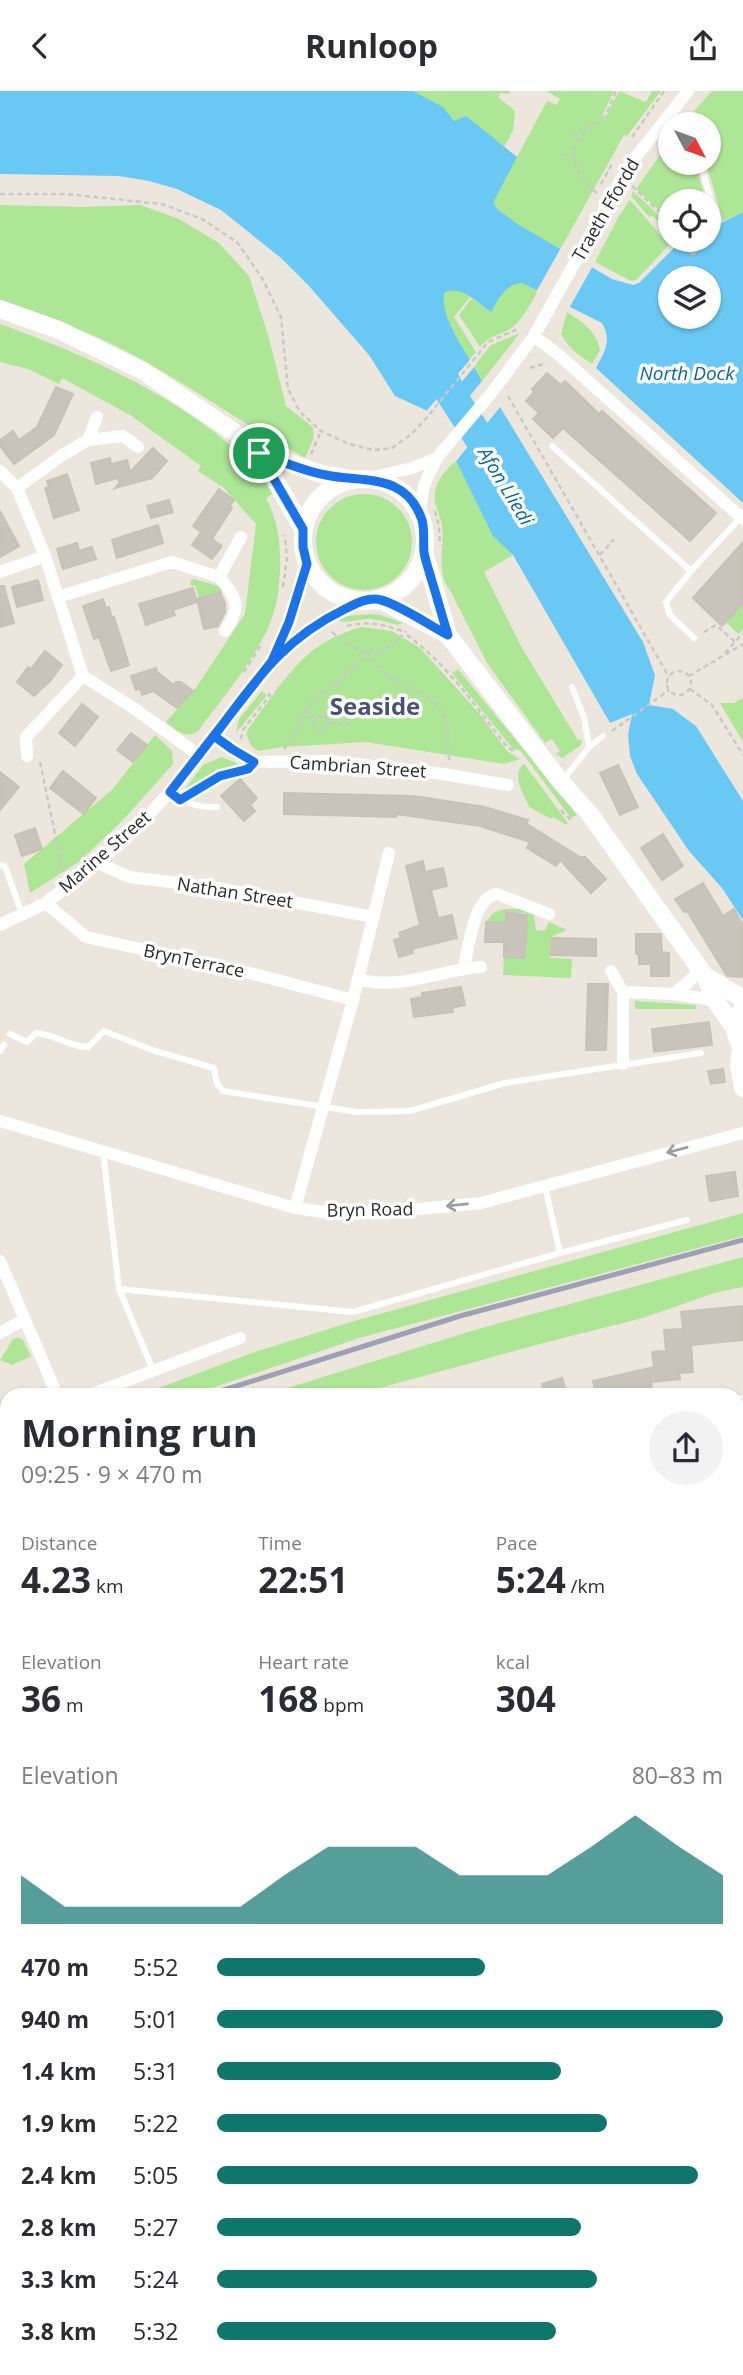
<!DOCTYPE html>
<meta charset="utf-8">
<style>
body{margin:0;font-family:"Open Sans",sans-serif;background:#f2f2f3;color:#2b2b33;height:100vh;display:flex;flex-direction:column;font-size:26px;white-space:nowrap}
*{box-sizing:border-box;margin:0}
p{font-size:23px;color:#7c7c81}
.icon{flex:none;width:38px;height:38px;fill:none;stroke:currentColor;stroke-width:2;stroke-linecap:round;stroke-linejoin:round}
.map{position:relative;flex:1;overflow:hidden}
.panel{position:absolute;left:0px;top:1297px;width:744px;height:989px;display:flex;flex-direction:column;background:#fff;border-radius:21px 21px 0 0;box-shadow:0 2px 5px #0004}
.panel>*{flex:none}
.needle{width:46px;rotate:131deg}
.fabs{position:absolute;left:658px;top:21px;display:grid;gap:14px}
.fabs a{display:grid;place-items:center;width:63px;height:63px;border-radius:50%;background:#fff;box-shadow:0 2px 5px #0004;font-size:35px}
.pin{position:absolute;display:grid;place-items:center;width:60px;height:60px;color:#fff;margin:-30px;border:4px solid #fff;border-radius:50%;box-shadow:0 2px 7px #0007}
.round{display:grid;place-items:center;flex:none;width:74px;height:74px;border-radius:37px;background:#f2f2f3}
.summary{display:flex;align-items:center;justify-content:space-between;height:119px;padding:0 21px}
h1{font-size:38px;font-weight:700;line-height:52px}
.stats{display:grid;grid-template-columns:repeat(3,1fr);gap:10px;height:119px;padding:7px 21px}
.stats div{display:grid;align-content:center}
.stats b{font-size:35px;font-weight:700}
.stats small{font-size:19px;font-weight:400}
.stats p{font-size:19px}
.chart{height:196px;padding:14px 21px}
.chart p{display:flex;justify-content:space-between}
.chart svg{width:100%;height:126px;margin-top:7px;fill:#0f766e;opacity:.7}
ul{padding:0 21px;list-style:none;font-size:23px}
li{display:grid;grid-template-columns:112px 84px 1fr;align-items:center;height:52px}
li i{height:18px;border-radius:9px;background:#0f766e}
header{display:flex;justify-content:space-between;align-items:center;height:91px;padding:0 21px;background:#fff;font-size:32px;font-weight:700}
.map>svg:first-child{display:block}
</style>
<header><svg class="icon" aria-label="back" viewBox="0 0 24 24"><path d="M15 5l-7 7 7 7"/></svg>Runloop<svg class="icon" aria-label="share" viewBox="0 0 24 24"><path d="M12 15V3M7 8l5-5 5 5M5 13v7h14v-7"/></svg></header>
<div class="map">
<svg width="743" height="2284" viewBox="0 0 743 2284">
<rect width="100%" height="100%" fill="#ede6dc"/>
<path fill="#ade695" d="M330,0H509V3L500,2L499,7L515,20L513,39L504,56L517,66L547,10L557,14L560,8L547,0H614L601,27L604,29L619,0L646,11L652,0H661L627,45L624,44L551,175Z
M712,0H743V121L723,130L706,72H709V33H683Z
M670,50V72H695L706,110H670V129L636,98Z
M633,100L670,135V145L653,125L649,126L631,105Z
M630,109L669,154L636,189L631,190L595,171L619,125Z
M0,114L83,116L140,114L179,128L219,152L249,185L269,247L286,315L313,336L314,346L305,367C236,330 173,281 101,248C69,233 34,222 0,211Z
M545,186C536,202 528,222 514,235C503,244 489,244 480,256L459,224L472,207L470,206L454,226L476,261L470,268L474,275L491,254L520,242L482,290L475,276L419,203Z
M567,221C583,232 596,239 600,259L592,273C579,264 568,257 561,243Z
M0,233C95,267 213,319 275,401L266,407C278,430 281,453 280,480C279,492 279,505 275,517C263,561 224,604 198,640C186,649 176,639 166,631L195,598L245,523L256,433L224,397L198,380L201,375L130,324L62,287L59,293L28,278L0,271Z
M456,370L493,444L513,464L484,481L522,557L578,649L582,648L581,654L562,667L556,663L560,660L552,648L545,652L487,572L450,499C435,481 445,456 442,434C440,423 433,413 435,402C437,388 446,378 456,370Z
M316 451a48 48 0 1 1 96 0a48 48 0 1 1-96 0Z
M194,488L218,495L224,499L199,507L195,494L191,495L190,490Z
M743,512V538L738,543L726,531Z
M370,523L381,524L403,532L397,534C387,531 378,528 368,528C357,528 347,533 338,529L348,525Z
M361,536L392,540L420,557L479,622L507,660L520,668L504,673L366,651L282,656L258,660L252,656L246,643L248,638C270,609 293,570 325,551C337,544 349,540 361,536Z
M458,578L577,724L571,727L520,659L513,658L452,582Z
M262,600L267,604L236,642L239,628Z
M743,607V651L720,612H734Z
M155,644L172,660L173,673L124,728L80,770L30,802L24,773L112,699Z
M222,666L247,677L220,684L192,700H187L186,697L203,674Z
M523,673L525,674L568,732L566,734L553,726L551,728L529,716C524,702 511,686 523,673Z
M504,818H527L534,824L536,840L545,839L549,831L567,839L551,846L550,867L572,868L571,887L503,884L504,866H525L527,822L506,821V832L486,831L493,822Z
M635,910L696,914V918H635Z
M743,1122V1145L359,1247L191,1304H140L252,1262L351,1231Z
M743,1166V1196L714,1202L643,1227L551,1250L354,1304H265L478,1238Z
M18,1246L23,1249L31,1265L12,1274L0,1269L13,1248Z
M743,1393V1421L739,1422V1441H737V1394Z
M737,1545H743V1588H740V1601H737Z
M737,1713L743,1714V1755L737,1754Z
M737,1930L743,1935V1985H738L737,1992L743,1993V2012H738L737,2018L742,2019L741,2030L743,2031V2040H740V2047L743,2048V2055H737Z
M0,2016L7,2019V2059L0,2075Z
M0,2115L7,2118V2147L0,2144Z"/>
<path fill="#6ac9f4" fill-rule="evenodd" d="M0,0H413L443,16L454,30L466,25L517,66L495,108L494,113L497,118L519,134L612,188L633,194L639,192L679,152L694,164L705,151L703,149H709V138L743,121V412L596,277C605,260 612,250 602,232L522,192C505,193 499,207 491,221C477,211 461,193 444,202C440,230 470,265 482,290L456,322L447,308L434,323L395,305L369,264L309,195L281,167L221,119L177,98L149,90L119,85L0,83ZM670,187H709V226H670Z
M500,316L643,551L655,584L649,614L673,618L696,635L743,710V829L722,797L689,760L637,683L630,665L628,644L632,623L610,632L513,464L493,445L456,370Z"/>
<path fill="#ede6dc" d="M562,155L594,173L568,219L536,201Z
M473,265L477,272L475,275L432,326L424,323Z
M499,313L500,316L456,370L454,367Z"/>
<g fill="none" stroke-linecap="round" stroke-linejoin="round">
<path stroke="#6ac9f4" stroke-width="30" d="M442,283L451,303L499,378"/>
</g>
<path fill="#c8c3bb" stroke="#c8c2b5" stroke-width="2" d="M676,149H707L693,164Z
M547,282L561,294L565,290L599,323L602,320L716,422L690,450L563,337L553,347L533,328L539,322L526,310L534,301L532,298Z
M56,296L73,303L54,344L14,373L0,355V349L13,340L19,349L37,336Z
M153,357L167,370L152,387L115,397L120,392L118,387L96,393L91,372L110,367L111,373L127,369L130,381Z
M67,383L79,419L54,427L45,397L49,396L47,390Z
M219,398L234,409L230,415L232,417L212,448L222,455L212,468L192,454L201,441L193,435Z
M169,409L173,421L151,427L147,415Z
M0,420L19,455L0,466Z
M158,434L163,452L117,467L112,449Z
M743,451V512L722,535L693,507Z
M77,452L79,460L92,456L96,468L63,478L57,458Z
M38,489L43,509L17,516L12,496Z
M0,495H4L14,532L0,536Z
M193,497L197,511L173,519L175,524L146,534L139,513Z
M220,501L225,512V521L218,535L204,538L197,508Z
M103,508L106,517L109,516L112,527L114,526L129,574L111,580L99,546L94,548L83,515Z
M45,560L62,574L51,589L34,605L17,591L28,576L31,578Z
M156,577L157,581L174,594L176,591H181L193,600L177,617L153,600L142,604L140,598L136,599L131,585Z
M82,613L98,626L75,655L59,642Z
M131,642L147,654L133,671L117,659Z
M618,674L638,716L620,724L600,682Z
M63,680L96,707L84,723L50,697Z
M0,681L19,696L0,719Z
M240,688L257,707L250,714L255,720L244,730L221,705Z
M284,702L414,705L485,716L528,729L527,733L580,766H585L606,788L591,802L560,769L556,775L527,757L530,751L480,735L396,723V726L284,723Z
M35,737L42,758L22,765L15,744Z
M663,743L683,775L662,789L641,757Z
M423,770L425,781L443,777L447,795L431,799L438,827L452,824L457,847L412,858L413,862L399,866L394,849L401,847L399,842L420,834L406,775Z
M703,792L723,825L734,818L743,834V886L727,885L687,820L684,821L675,808Z
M506,821L527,824L525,867L504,866V851H485L486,831L506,832Z
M636,843H661L662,861L669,862V885H651V873H639V863H636Z
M552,847L596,848V865L551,864Z
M588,893H608L606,959H586Z
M461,896L465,914L452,917L453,921L414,926L411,908L422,906V902Z
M709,931L712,954L654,961L652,938Z
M723,978L725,991L711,993L708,980Z
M735,1081L738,1105L710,1110L706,1085Z
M743,1215V1249L691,1254L693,1281L679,1282L680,1288L651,1291L653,1304H596L593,1290L654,1276L652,1261L666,1260L664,1239L683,1238L681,1221Z
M562,1287L567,1304H546L542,1293Z"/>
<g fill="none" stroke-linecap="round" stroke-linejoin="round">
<path stroke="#c8c8c8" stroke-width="2.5" stroke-dasharray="5 3.5" stroke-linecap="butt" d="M573,42L579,46
M632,46L664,0
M563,63L575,64
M601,93L613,71
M632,95L670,131
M597,102C580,90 565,61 582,43C587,38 595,35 600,30C608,23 612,9 616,0
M0,103H66L162,113L202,128L238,152L262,187L281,226L288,298L300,321L321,340L349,353L374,359L392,357L409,345L424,330L488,251L520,237
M530,277L546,272
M508,305L669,586
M311,363L321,340
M435,420L439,435L440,454
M600,464L614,448
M283,496L287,468L285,444
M347,535C367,530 383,533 402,540
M332,541C359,565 381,570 406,540
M704,541L716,534L735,551
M407,544C448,574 477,617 508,657L516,661
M725,562L743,542
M667 592a12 12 0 1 1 24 0a12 12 0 1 1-24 0Z
M244,581L261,554
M689,585L743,553
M690,598L712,614L743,664
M305,619L315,628
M313 633a7 7 0 1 1 14 0a7 7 0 1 1-14 0Z
M324,626L335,608
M329,632H353
M612,640L669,599
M241,648L243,639L270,604L267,602L269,600
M284,658L296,642L307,617L318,605L348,584L367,562L387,585L414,597L436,613L447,628L448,664L450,669
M40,671L63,781
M192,702L220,685L240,680
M561,719L573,731
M213,2278L224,2284
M104,2284L107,2278
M235,2284L238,2278"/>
<path stroke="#fff" stroke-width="6" d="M700,72L718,132
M552,355L691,480
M694,547L670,524L666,511L691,480L741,426
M572,596L584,626L589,656
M562,690L589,656L603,645
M171,702C185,713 199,717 217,716
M0,774L5,775L22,823
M10,943L27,951L36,942C54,943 69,956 88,956L104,940L152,959L214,977L217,992L223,1000L357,1021L410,1020L505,992L701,962
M0,960L4,954
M103,1061L119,1198
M545,1095L560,1162
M153,1279L119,1198L353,1221L560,1162L687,1129
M737,1390L743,1389
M737,1539H743
M0,1586H7
M737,1759H743
M0,1760L7,1761
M737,1873L743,1866
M737,1927L743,1931
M0,1960L7,1963
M737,2077H743
M0,2243L7,2236
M521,2278L533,2284
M552,2284L553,2278
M687,2284V2278"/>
<path stroke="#fff" stroke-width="12" d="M534,245L560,265L743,428
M88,349L97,326
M0,380L17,397L32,433L45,465L83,585L132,616L199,664
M369,387L412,377L437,367
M17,397L61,365L88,349L123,345L138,356
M419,423L424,394L437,367L493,300L534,245L628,76L688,0
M0,481L45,465
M219,486C237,507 242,515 225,540
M58,506L172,471L219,486L241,446
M273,566L289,531L307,473
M214,645L231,658L254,671L331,670L443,683L508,694
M27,665L26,646L83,585
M98,772L129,786L212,796L374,826
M46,812L86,846L250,882L353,909
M0,834L46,812L125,749L170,701L272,570L323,529L363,510
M464,877C468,858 474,805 497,803L549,823
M611,880L623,901V973
M358,888C401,900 439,879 481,876
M623,901L673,903L715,909
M673,903L685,894L701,879
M0,1030L295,1117L338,1123L409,1119L481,1112L743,1042
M295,1117L353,909L389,762
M0,1170L57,1304
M0,1242L25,1228
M89,1304L240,1247
M737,1311L743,1310
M737,1470H743
M0,1511L7,1509
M737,1650L743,1651
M0,1654L7,1656
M737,1831L743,1832
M737,2169L743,2171
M392,2284L393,2278
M622,2284L623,2278"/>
<path stroke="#fff" stroke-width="18" d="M0,218L59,239L143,280L234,341L259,361L324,384L351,388
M259,361L303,438
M303 449a61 61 0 1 1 122 0a61 61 0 1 1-122 0Z
M424,461L448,544L561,691L589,722L705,885L715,909L735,938
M379,508L448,544
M705,885L743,908
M743,917C733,931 733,944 743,958
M741,956L739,974L743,997
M0,2167L7,2170
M257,2278L270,2284"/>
<path stroke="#9ea0b5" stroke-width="5" d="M208,1304L460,1225L743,1149
M0,1377L7,1374"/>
</g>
<defs><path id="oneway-shaft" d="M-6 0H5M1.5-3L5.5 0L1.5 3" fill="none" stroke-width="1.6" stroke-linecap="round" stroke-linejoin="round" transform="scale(1.75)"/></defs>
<g stroke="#9f9f9f">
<use href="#oneway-shaft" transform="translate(677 1059) rotate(165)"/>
<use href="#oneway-shaft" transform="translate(457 1114) rotate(174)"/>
</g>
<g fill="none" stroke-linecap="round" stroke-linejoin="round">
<g stroke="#fff" stroke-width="14">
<path id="route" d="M259,362L303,438V456L307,473L289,531L272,570L170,701L180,709L220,685L248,678L254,671L232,658L214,645C255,591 281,549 345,518C355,513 369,505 381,509C398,513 431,535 448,544C442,525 437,506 431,487C429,479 425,469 424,461C423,450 425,440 422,429C406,381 363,392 326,384C303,380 281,370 259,362"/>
</g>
<use href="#route" stroke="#1a73e8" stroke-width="9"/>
</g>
<g text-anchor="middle" stroke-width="7" stroke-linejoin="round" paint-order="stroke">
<g font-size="18" fill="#2a2a2a" stroke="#fff">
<text transform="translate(606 119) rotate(-60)" y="6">Traeth Ffordd</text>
<text transform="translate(358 676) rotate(4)" y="6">Cambrian Street</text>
<text transform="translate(105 761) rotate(-41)" y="6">Marine Street</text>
<text transform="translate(235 802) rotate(9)" y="6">Nathan Street</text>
<text transform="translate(194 870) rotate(12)" y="6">BrynTerrace</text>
<text transform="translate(370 1119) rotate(-1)" y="6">Bryn Road</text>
</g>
<g font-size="19" font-style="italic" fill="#0865a1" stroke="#fff">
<text x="687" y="289">North Dock</text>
<text transform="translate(506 395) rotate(59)" y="7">Afon Lliedi</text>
</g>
<g font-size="24" font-weight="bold" fill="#49507d" stroke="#fff">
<text x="375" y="624">Seaside</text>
</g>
</g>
</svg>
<div class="fabs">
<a><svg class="needle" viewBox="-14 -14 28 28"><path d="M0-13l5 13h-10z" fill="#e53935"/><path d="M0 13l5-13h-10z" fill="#7c7c81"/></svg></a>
<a><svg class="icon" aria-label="locate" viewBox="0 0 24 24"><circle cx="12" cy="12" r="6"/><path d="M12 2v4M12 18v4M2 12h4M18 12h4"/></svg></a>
<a><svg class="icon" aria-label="layers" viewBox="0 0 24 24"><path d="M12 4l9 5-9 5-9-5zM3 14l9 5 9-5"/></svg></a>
</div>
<div class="pin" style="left:259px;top:362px;background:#1e9e55"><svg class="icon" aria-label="arrive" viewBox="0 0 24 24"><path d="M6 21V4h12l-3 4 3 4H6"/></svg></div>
<section class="panel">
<div class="summary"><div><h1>Morning run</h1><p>09:25 · 9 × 470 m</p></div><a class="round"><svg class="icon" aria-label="share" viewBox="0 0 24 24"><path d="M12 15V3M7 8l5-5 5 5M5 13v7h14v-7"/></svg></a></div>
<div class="stats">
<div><p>Distance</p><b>4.23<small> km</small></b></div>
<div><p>Time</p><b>22:51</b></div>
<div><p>Pace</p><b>5:24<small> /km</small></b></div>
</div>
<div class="stats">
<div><p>Elevation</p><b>36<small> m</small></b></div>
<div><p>Heart rate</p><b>168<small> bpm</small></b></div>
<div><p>kcal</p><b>304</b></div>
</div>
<div class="chart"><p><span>Elevation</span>80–83 m</p>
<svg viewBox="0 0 160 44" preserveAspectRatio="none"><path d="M0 44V27L10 38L20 38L30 38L40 38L50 38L60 27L70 17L80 17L90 17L100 27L110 27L120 27L130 17L140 6L150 17L160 27V44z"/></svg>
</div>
<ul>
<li><b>470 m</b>5:52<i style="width:53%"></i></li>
<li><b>940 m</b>5:01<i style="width:100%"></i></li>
<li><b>1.4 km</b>5:31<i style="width:68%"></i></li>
<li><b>1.9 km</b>5:22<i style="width:77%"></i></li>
<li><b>2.4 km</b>5:05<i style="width:95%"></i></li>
<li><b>2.8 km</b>5:27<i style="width:72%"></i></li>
<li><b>3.3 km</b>5:24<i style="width:75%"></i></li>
<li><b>3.8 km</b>5:32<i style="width:67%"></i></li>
</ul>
</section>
</div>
